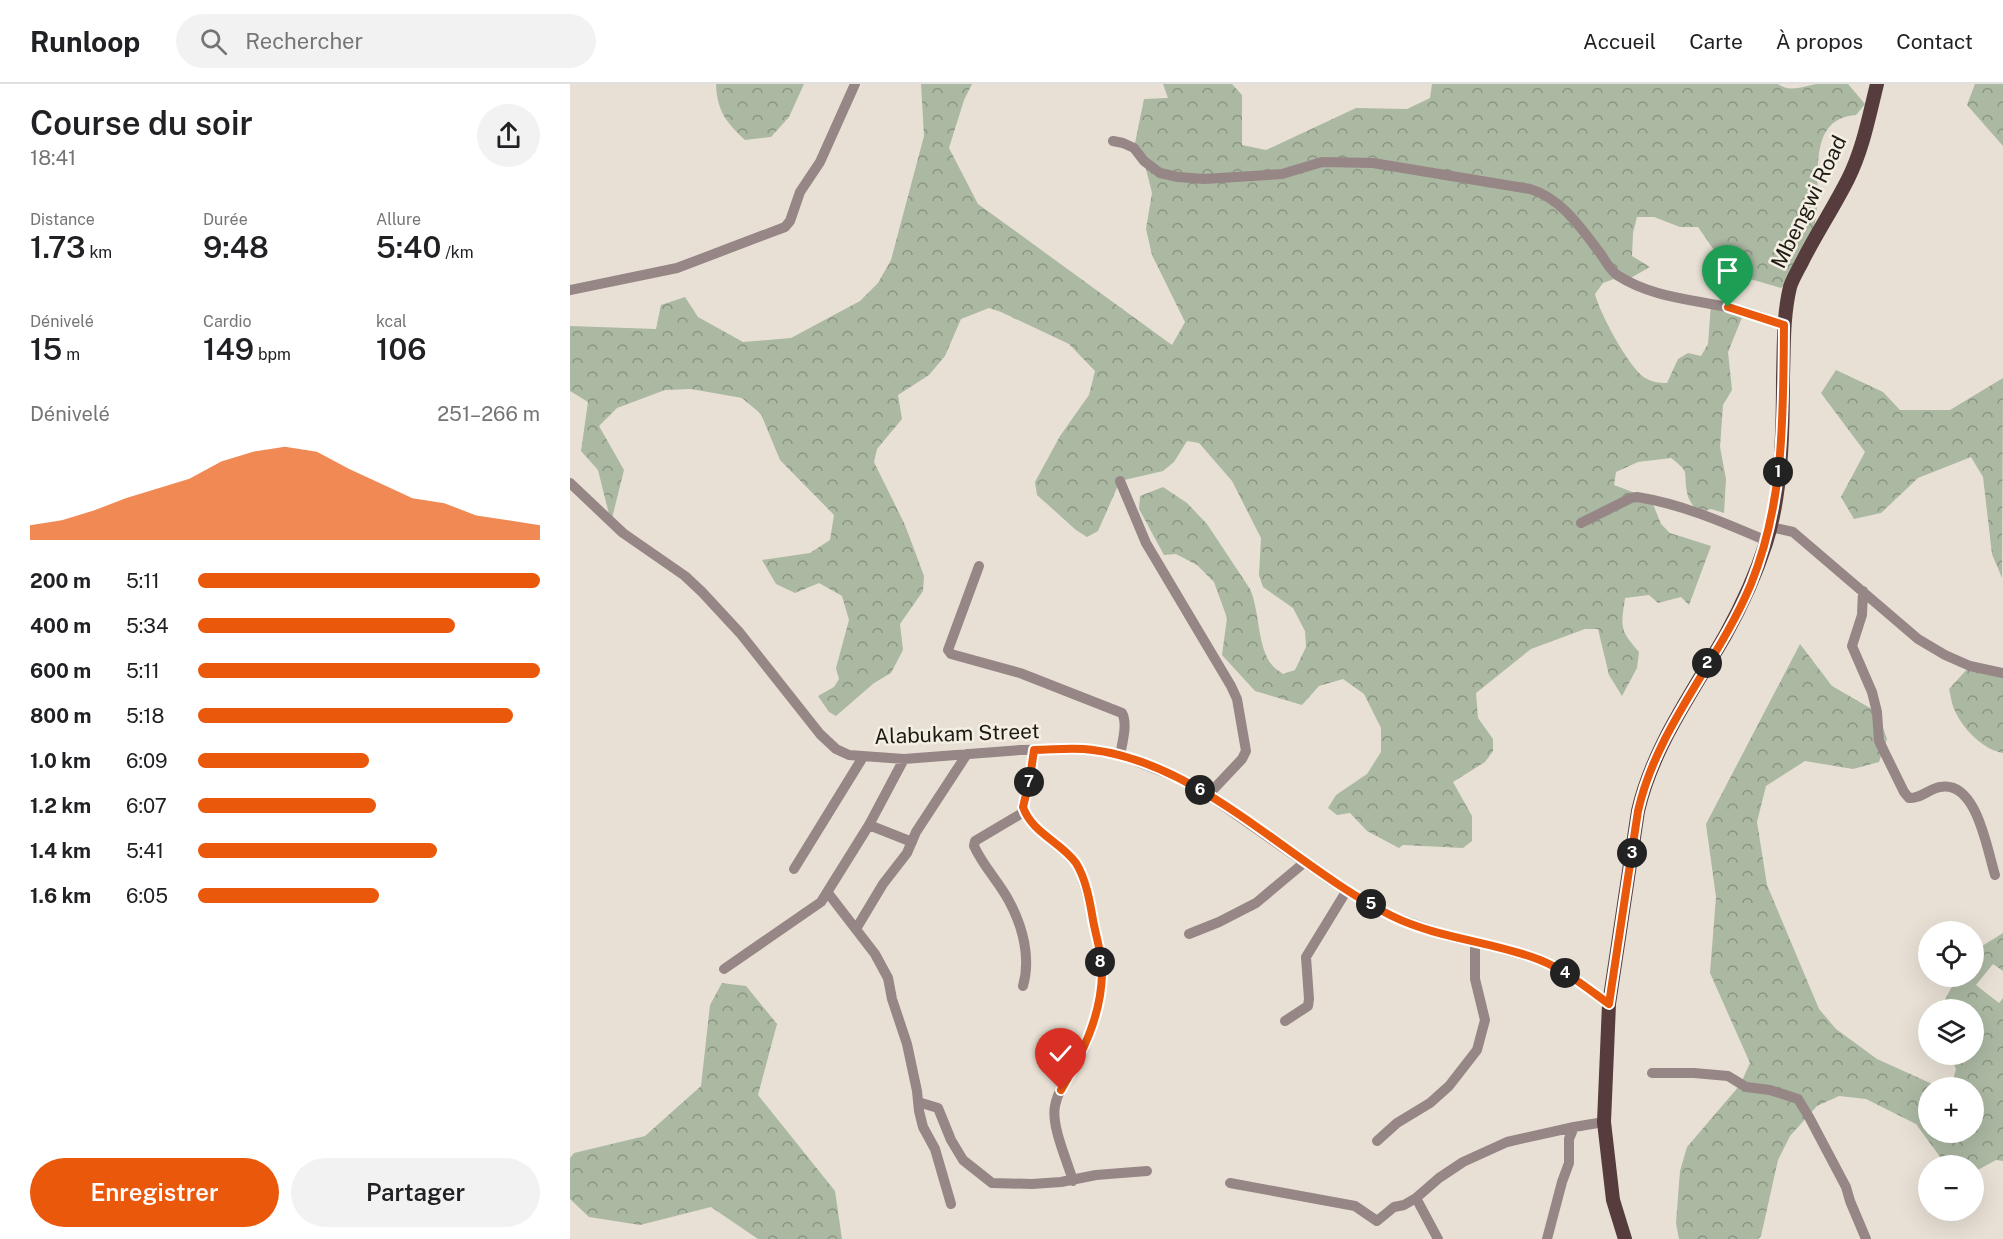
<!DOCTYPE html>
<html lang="fr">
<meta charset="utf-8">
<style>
body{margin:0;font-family:"Public Sans",sans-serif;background:#f2f2f2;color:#202124;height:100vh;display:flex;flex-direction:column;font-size:22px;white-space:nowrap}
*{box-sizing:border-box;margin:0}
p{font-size:20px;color:#757577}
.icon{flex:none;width:33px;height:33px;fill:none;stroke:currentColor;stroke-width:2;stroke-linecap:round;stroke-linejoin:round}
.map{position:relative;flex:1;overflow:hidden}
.panel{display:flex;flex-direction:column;background:#fff;width:570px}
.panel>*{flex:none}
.tools{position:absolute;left:1348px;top:837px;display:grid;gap:12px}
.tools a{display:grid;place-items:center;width:66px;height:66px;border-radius:50%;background:#fff;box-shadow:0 6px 24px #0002;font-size:30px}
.pin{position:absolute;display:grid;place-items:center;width:51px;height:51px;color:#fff;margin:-62px -26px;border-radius:50% 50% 50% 0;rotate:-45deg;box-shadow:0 0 6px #0007}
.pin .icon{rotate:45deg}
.km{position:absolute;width:30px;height:30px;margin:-15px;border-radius:50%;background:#222;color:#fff;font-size:16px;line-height:30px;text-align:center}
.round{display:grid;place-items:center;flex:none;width:63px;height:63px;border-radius:32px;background:#f2f2f2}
.overview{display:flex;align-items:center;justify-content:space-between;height:102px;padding:0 30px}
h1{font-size:33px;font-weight:600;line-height:45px}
.metrics{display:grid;grid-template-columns:repeat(3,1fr);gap:9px;height:102px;padding:6px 30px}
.metrics div{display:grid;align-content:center}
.metrics b{font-size:30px;font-weight:600}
.metrics small{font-size:16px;font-weight:400}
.metrics p{font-size:16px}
.chart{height:168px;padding:12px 30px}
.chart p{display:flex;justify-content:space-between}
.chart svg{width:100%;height:108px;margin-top:6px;fill:#ea580c;opacity:.7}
.action{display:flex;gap:12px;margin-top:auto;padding:12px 30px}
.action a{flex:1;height:69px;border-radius:36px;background:#ea580c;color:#fff;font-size:24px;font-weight:600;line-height:69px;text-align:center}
.action a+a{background:#f2f2f2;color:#202124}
ul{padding:0 30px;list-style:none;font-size:20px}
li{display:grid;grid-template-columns:96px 72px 1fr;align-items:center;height:45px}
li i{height:15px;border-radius:8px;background:#ea580c}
header{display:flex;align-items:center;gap:36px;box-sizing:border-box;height:84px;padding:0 30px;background:#fff;border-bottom:2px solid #e0e0e0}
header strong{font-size:28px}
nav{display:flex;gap:33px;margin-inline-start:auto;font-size:21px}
.search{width:420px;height:54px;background:#f2f2f2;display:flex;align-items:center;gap:15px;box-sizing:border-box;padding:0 21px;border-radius:33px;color:#757577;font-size:22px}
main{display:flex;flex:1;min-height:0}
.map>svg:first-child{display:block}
</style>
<header>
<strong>Runloop</strong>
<div class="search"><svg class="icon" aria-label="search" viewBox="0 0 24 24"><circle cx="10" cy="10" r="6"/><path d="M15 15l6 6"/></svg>Rechercher</div>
<nav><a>Accueil</a><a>Carte</a><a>À propos</a><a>Contact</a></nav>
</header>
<main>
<section class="panel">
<div class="overview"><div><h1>Course du soir</h1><p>18:41</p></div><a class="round"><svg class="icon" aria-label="share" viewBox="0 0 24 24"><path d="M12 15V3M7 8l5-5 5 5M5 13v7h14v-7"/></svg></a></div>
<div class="metrics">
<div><p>Distance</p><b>1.73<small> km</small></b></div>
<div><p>Durée</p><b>9:48</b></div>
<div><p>Allure</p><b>5:40<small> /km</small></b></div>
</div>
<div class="metrics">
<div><p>Dénivelé</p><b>15<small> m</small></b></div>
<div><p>Cardio</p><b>149<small> bpm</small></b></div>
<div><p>kcal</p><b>106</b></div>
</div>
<div class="chart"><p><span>Dénivelé</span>251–266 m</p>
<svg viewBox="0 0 160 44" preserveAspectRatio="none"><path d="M0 44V38L10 36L20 32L30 27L40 23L50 19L60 12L70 8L80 6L90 8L100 15L110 21L120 27L130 29L140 34L150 36L160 38V44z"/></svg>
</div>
<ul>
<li><b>200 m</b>5:11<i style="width:100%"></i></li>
<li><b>400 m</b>5:34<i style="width:75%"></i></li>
<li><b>600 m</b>5:11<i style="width:100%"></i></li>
<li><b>800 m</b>5:18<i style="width:92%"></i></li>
<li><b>1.0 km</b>6:09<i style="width:50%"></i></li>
<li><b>1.2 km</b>6:07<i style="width:52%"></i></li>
<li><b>1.4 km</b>5:41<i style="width:70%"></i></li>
<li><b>1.6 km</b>6:05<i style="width:53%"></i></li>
</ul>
<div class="action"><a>Enregistrer</a><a>Partager</a></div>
</section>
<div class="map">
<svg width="1433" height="1155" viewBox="0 0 1433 1155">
<defs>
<pattern id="forest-crowns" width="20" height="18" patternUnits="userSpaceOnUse" patternTransform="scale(1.5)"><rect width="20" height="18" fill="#abb8a2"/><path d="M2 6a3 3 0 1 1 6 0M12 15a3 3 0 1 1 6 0" fill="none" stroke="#8b9583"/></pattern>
</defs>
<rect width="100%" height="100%" fill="#e8e0d5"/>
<path fill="url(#forest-crowns)" d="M146,0H234L219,33L201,53L175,56C156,38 147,27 146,0Z
M351,0H402L394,16L379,64L408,120L602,261L615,238L582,171L576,145L582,109L574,77L564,64L574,15L598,14L593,0H662L672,11V61L696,66L786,24L837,25L860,14L862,0H1208C1220,9 1233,2 1247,0C1257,0 1268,0 1278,0L1295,20L1286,31C1232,35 1254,103 1245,139C1241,152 1233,176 1226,187C1222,193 1216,199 1211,204L1160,189L1128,143H1110L1084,133H1067L1063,149L1062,172L1080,183L1057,196L1044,195L1033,199L1025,210C1029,228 1059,284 1075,294C1082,298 1088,299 1097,299L1108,275L1118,269L1131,272L1138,260L1141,220L1173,231L1158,268L1162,306L1153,321L1150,363L1156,395L1154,429L1141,425L1129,429C1124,423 1118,416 1117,408C1113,387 1121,389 1101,374L1068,378L1046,388L1044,401L1081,415L1091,440L1100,449L1141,462L1119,521L1111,513L1088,519L1079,511L1055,514C1051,543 1049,545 1069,568L1067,584L1052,612L1039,591L1028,545H1015L961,565L906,609L908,634L923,655V667L915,678L883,698L902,732V757L893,764L833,761L829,764L797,747L780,729L767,731L758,724L766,711L797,690L811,668V644L794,610L773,595L749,602L732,621L685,607L652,571L657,534L644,498L627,481L606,470L594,471L569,425L570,412L593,403L617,419L637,440L680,505C690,527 687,563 702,581C704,584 709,587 713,590L725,586L736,563L735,547L723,524L693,503L689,491L691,454L662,397L629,359L617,357L604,378L593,387L550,397L528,447L517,453L506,446L467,411L465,398L490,352L519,311L525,287L499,260L431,228L419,224L391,235L375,272L359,291L328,311L332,335L307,365L304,378L335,441L354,492L353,507L330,540L333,566L321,589L304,599L266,632L259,628L248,612L264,603L269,595L266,584L279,536L272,512L249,499L225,509L206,500L192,476L240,469L260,456L264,431L210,376L191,330L172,314L121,305L95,306L47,324L29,342L54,386L41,438L28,386L11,367L18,318L0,307V242L86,245L91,221L115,213L128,233L173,258L221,254L290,217L308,199L321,176L354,52Z
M1405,0H1433V62L1397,21Z
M1266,286L1313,308L1330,326H1380L1433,294L1432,494L1422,470L1413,393L1401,373L1348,394L1311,429L1284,435L1271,413L1295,368L1251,309Z
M1230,560L1262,602L1307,628L1317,655L1309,678L1283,685L1235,677L1196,702L1187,738L1197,801L1249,925L1266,945L1307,975L1369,1003L1359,1004V1048H1404V1004L1381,1003L1386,985L1380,971L1404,970V926L1370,925L1387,893L1404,892V867L1433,849V887L1423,880L1406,901L1429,919L1433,914V1077L1426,1076L1404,1088V1082L1376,1081L1346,1040L1296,1015L1269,1012L1247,1022L1220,1052L1208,1076L1191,1152L1188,1155H1109L1106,1139L1110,1087L1117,1063L1170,1001L1180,979L1140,889L1146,813L1136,740Z
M1400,582L1433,589V669C1414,666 1394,646 1386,629C1382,622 1381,613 1379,605Z
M152,899L176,902L207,940L188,1011L265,1107L272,1155H188L141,1123L70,1141L19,1133L0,1115V1074L4,1069L75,1052L131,1002L140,921Z"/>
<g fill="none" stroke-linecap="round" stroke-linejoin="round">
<path stroke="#968685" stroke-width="10" d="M543,57L553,59L564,64L574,77L590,89L608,93L634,95L712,90L752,78L803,79L960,105C991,114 1011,144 1030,169C1035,176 1040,186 1047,191C1081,213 1119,215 1157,223C1176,227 1195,234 1214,241
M0,206L107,184L215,143L220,137L230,108L250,78L285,0
M550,397L576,459L661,602L667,615L676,667L672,675L638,711
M0,399L53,449L115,492L132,508L170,549L250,650L266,665L279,671L334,675L450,666L509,665L537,668L558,674L604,692L638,711L761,797L822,832L878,852L905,858L971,876L1007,896L1039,920
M1011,439L1061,414L1067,413C1112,420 1155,439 1197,457
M1200,443L1223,448L1348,555L1375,571L1400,582L1433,589
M409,482L378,566L381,570L450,589L552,629C558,640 552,659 550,672
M1293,507L1292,531L1282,562L1302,608L1307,628L1309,657L1334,708L1339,714C1350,715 1359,705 1370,703C1407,696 1417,766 1425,791
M464,666L460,694L452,723C461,746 487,758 503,775C515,788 532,870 532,890C532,914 521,952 510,973C502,989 488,1004 485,1022C481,1042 497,1076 503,1097
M299,741L342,758
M224,785L293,673
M258,809L305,870L318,894L322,915L337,960L347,1007L349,1027L353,1043L365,1065L381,1120
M286,845L313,800L337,769L346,748L397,670
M619,850L649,838L686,819L735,778
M154,885L251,818L299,741L334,675
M453,902C461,874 453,843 439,817C429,798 413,782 404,762L405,757L454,728
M715,937L738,922L739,915L736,873L777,806
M1082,989H1124L1158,992L1176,1003L1200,1006L1228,1015L1239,1033L1276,1103L1280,1117L1296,1155
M348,1018L368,1024L381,1056L393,1076L422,1099L462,1100L491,1098L526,1091L577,1087
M807,1057L827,1039L860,1019L879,1002L907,966L915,936L905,895V858
M660,1099L785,1122L807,1137L824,1123L834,1121L846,1114L869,1094L893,1078L937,1058L1004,1043
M846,1114L868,1155
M977,1155L992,1098L999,1079V1055L1004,1043L1034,1038"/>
<path stroke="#563c3c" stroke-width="14" d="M1055,1155L1043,1116L1034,1038L1039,920L1068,727C1083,662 1123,608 1156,550C1172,521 1186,490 1196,459C1212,410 1213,344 1213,293C1214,263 1213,232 1220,203C1223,194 1228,186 1232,178C1246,150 1264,123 1278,95C1293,65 1299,32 1307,0"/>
</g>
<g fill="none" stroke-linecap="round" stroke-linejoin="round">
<g stroke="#fff" stroke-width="12">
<path id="route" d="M491,1006C512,970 531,933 532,890C533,873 526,853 523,836C520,818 516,795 506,779C491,758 462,749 453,723L460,694L464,666C483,666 503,663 523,666C634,680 724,784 822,832C869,855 922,857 970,876C995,886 1017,904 1039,920L1068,727C1087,643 1148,579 1181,500C1215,416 1213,330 1214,241L1158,223"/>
</g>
<use href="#route" stroke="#ea580c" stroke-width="8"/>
</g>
<g text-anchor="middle" stroke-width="5" stroke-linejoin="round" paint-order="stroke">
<g font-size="21" fill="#1e1b17" stroke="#f5eee2">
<text transform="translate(1239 118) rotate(-64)" y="7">Mbengwi Road</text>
<text transform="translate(387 650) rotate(-2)" y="7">Alabukam Street</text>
</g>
</g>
</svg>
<div class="tools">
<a><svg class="icon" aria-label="locate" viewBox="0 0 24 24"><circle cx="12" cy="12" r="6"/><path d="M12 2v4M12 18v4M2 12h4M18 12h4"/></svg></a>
<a><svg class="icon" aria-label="layers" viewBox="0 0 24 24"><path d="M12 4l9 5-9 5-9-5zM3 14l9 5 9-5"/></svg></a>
<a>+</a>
<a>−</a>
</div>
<div class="pin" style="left:1158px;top:223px;background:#1e9e55"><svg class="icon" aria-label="arrive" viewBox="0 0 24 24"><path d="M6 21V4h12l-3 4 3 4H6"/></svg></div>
<div class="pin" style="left:491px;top:1006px;background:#d93025"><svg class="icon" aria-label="check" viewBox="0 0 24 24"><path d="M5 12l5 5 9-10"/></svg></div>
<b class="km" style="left:1208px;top:388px">1</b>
<b class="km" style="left:1137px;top:579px">2</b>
<b class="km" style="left:1062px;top:769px">3</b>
<b class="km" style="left:995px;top:889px">4</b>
<b class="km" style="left:801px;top:820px">5</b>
<b class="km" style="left:630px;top:706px">6</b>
<b class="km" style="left:459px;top:698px">7</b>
<b class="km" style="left:530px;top:878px">8</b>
</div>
</main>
